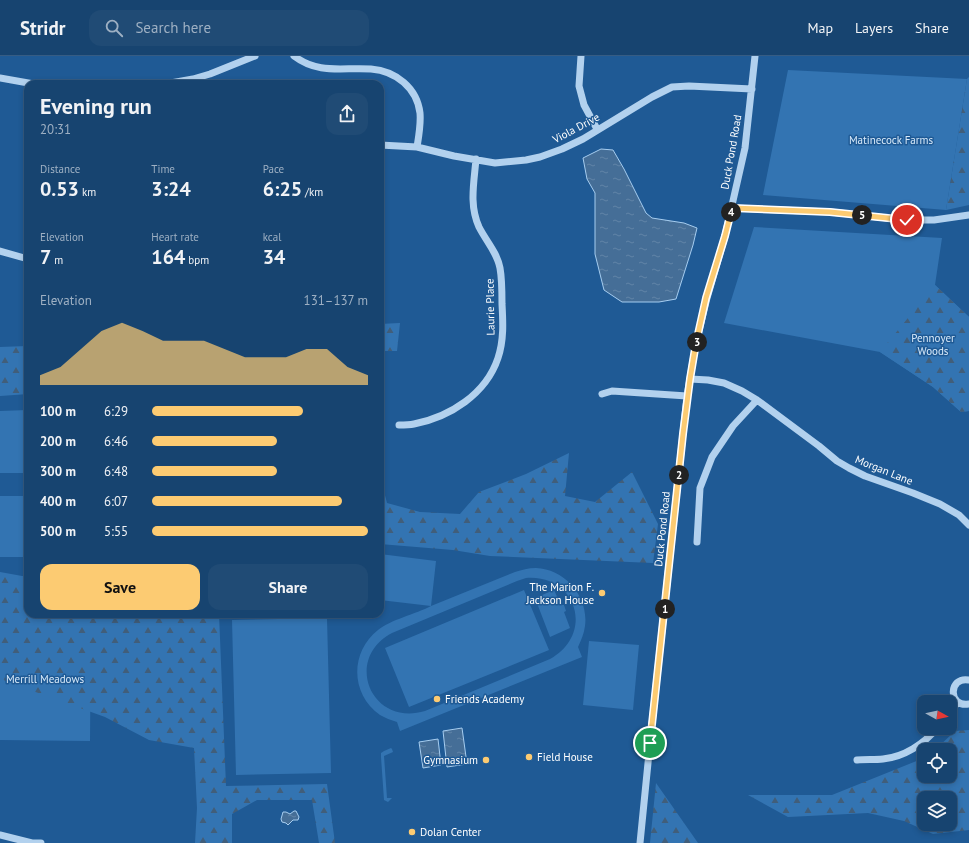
<!DOCTYPE html>
<meta charset="utf-8">
<style>
body{margin:0;font-family:"PT Sans",sans-serif;background:#204b75;color:#f1f3f6;height:100vh;display:flex;flex-direction:column;font-size:15px;white-space:nowrap}
*{box-sizing:border-box;margin:0}
p{font-size:13px;color:#9eb0c3}
.icon{flex:none;width:22px;height:22px;fill:none;stroke:currentColor;stroke-width:2;stroke-linecap:round;stroke-linejoin:round}
.map{position:relative;flex:1;overflow:hidden}
.drawer{position:absolute;left:24px;top:24px;width:360px;height:538px;display:flex;flex-direction:column;background:#174470;border-radius:12px;box-shadow:0 2px 6px #0003,0 0 0 1px #365c83}
.drawer>*{flex:none}
.needle{width:26px;rotate:98deg}
.buttons{position:absolute;left:917px;top:639px;display:grid;gap:8px}
.buttons a{display:grid;place-items:center;width:40px;height:40px;border-radius:8px;background:#174470;box-shadow:0 2px 6px #0003,0 0 0 1px #365c83;font-size:20px}
.pin{position:absolute;display:grid;place-items:center;width:34px;height:34px;color:#fff;margin:-17px;border:2px solid #fff;border-radius:50%;box-shadow:0 1px 4px #0007}
.km{position:absolute;width:20px;height:20px;margin:-10px;border-radius:50%;background:#222;color:#fff;font-size:11px;line-height:20px;text-align:center}
.round{display:grid;place-items:center;flex:none;width:42px;height:42px;border-radius:12px;background:#204b75}
.headline{display:flex;align-items:center;justify-content:space-between;height:68px;padding:0 16px}
h1{font-size:22px;font-weight:700;line-height:30px}
.metrics{display:grid;grid-template-columns:repeat(3,1fr);gap:6px;height:68px;padding:4px 16px}
.metrics div{display:grid;align-content:center}
.metrics b{font-size:20px;font-weight:700}
.metrics small{font-size:11px;font-weight:400}
.metrics p{font-size:11px}
.chart{height:112px;padding:8px 16px}
.chart p{display:flex;justify-content:space-between}
.chart svg{width:100%;height:72px;margin-top:4px;fill:#fccb72;opacity:.7}
.cta{display:flex;gap:8px;margin-top:auto;padding:8px 16px}
.cta a{flex:1;height:46px;border-radius:12px;background:#fccb72;color:#111;font-size:16px;font-weight:700;line-height:46px;text-align:center}
.cta a+a{background:#204b75;color:#f1f3f6}
ul{padding:0 16px;list-style:none;font-size:13px}
li{display:grid;grid-template-columns:64px 48px 1fr;align-items:center;height:30px}
li i{height:10px;border-radius:5px;background:#fccb72}
header{display:flex;align-items:center;gap:24px;box-sizing:border-box;height:56px;padding:0 20px;background:#174470;border-bottom:1px solid #365c83}
header strong{font-size:19px}
nav{display:flex;gap:22px;margin-inline-start:auto;font-size:14px}
.search{width:280px;height:36px;background:#204b75;display:flex;align-items:center;gap:10px;box-sizing:border-box;padding:0 14px;border-radius:12px;color:#9eb0c3;font-size:15px}
.map>svg:first-child{display:block}
</style>
<header>
<strong>Stridr</strong>
<div class="search"><svg class="icon" aria-label="search" viewBox="0 0 24 24"><circle cx="10" cy="10" r="6"/><path d="M15 15l6 6"/></svg>Search here</div>
<nav><a>Map</a><a>Layers</a><a>Share</a></nav>
</header>
<div class="map">
<svg width="969" height="787" viewBox="0 0 969 787">
<defs>
<pattern id="forest-firs" width="22" height="20" patternUnits="userSpaceOnUse"><rect width="22" height="20" fill="#3374b2"/><path d="M5 1l3.5 6h-7zM16 11l3.5 6h-7z" fill="#415e7a"/></pattern>
<pattern id="water-ripples" width="26" height="14" patternUnits="userSpaceOnUse"><rect width="26" height="14" fill="#456e97"/><path d="M2 4q2-2 4 0t4 0M15 11q2-2 4 0t4 0" fill="none" stroke="#6184a7"/></pattern>
</defs>
<rect width="100%" height="100%" fill="#1f5a95"/>
<path fill="#3374b2" fill-rule="evenodd" d="M788,14L967,23L946,154L763,139Z
M754,171L942,182L935,229L969,261V355L961,356L933,331L880,296L724,267Z
M28,354V417H0V355Z
M0,440H28V501H0Z
M380,498L436,505L431,550L515,516C522,514 528,512 536,512C565,513 589,541 585,570C584,578 581,584 578,591L582,601L400,675L397,666C391,664 385,662 380,659C350,638 350,596 378,574C390,564 416,558 431,550L380,544ZM526,522C577,518 595,578 550,603L425,655C371,671 343,603 392,577L517,525Z
M524,534L549,594L409,651L385,592Z
M554,534L561,549H564L566,555L564,556L570,572L550,581L535,542Z
M0,561L91,562L90,685L0,684Z
M327,562L331,717L236,719L232,564Z
M589,585L639,589L633,654L583,649Z
M391,692L392,693L393,696L384,700L387,742H392L388,746L384,744L381,701V697L384,695Z"/>
<path fill="url(#forest-firs)" fill-rule="evenodd" d="M969,21V149L946,154L967,23Z
M935,229L969,261V355L961,356L933,331L880,296Z
M400,267L397,295H385L380,417V268Z
M28,290V338L0,340V291Z
M569,397L565,440L595,446L632,416L658,468L653,507L490,500L453,494L380,488V420L387,447L420,456L460,458L479,436L526,418Z
M0,516L22,520H28V558H219L226,730L327,728L335,787H319L312,744H257L232,758V787H195L197,752L194,692L149,684L105,661L5,625L0,619Z
M969,674V774L933,778L904,765L868,757L788,761L748,739H832L924,702V720H950V694H935L955,675ZM924,742H950V768H924Z
M656,727L698,787H650Z"/>
<path fill="url(#water-ripples)" stroke="#a6cdf0" d="M601,93L613,94L624,113L646,157L652,162L684,167L697,172L693,189L676,243L659,246H622L604,234L595,198V137L587,123L583,102Z
M462,672L467,708L447,711L443,675Z
M438,683L441,709L423,712L419,686Z
M294,755H296L299,761L298,764H293L288,769L286,767L282,766L281,763L283,756H286L290,758Z"/>
<g fill="none" stroke-linecap="round" stroke-linejoin="round">
<path stroke="#b2d1ee" stroke-width="7" d="M294,0C319,19 343,11 371,13C396,15 417,32 420,57C421,68 419,79 417,91
M581,0L579,30L584,49L597,73
M0,22L34,28
M165,28L193,23L210,18L255,0
M380,89L417,91L454,100L495,107L526,104L540,101L562,93L583,83L652,41L672,31L689,30L752,33
M732,152L830,156L907,164H934L969,159
M0,195L28,203
M690,323L708,324L724,327L742,335L757,344L819,390L837,405L849,412L865,420L913,437L940,448L959,459L969,469
M602,338L612,335L687,340
M399,369C404,369 409,369 414,368C450,361 486,338 498,302C504,284 503,266 502,248C502,236 502,223 500,212C497,196 486,185 479,171C469,149 474,127 476,103
M697,486L700,432L712,401L733,370L757,344
M969,624C948,620 948,652 969,648
M950,656L958,646
M857,704C866,703 874,704 883,703C904,701 924,688 937,672
M0,779L32,787H41
M640,787L650,687L687,340L696,287L707,242L725,180L745,92L755,0"/>
</g>
<g fill="none" stroke-linecap="round" stroke-linejoin="round">
<g stroke="#fff" stroke-width="8">
<path id="route" d="M650,687L683,378L690,323L696,287L706,242L725,180L732,152L830,156L907,164"/>
</g>
<use href="#route" stroke="#fccb72" stroke-width="5"/>
</g>
<g fill="#fccb72" stroke="#1f5a95" stroke-width="1.5">
<circle cx="602" cy="537" r="4"/>
<circle cx="437" cy="643" r="4"/>
<circle cx="529" cy="701" r="4"/>
<circle cx="486" cy="704" r="4"/>
<circle cx="412" cy="776" r="4"/>
</g>
<g text-anchor="middle" stroke-width="3" stroke-linejoin="round" paint-order="stroke">
<g font-size="11" fill="#fff" stroke="#1f5a95">
<text transform="translate(576 72) rotate(-28)" y="4">Viola Drive</text>
<text transform="translate(731 96) rotate(-80)" y="4">Duck Pond Road</text>
<text transform="translate(490 251) rotate(-91)" y="4">Laurie Place</text>
<text transform="translate(884 414) rotate(22)" y="4">Morgan Lane</text>
<text transform="translate(662 473) rotate(-84)" y="4">Duck Pond Road</text>
</g>
<g font-size="11" fill="#d8eafa" stroke="#1f5a95">
<text x="891" y="88">Matinecock Farms</text>
<text x="933" y="286">Pennoyer<tspan x="933" dy="13">Woods</tspan></text>
<text x="45" y="627">Merrill Meadows</text>
</g>
<g font-size="11" fill="#fff" stroke="#1f5a95" text-anchor="start">
<text x="594" y="535" text-anchor="end">The Marion F.<tspan x="594" dy="13">Jackson House</tspan></text>
<text x="445" y="647">Friends Academy</text>
<text x="537" y="705">Field House</text>
<text x="478" y="708" text-anchor="end">Gymnasium</text>
<text x="420" y="780">Dolan Center</text>
</g>
</g>
</svg>
<div class="buttons">
<a><svg class="needle" viewBox="-14 -14 28 28"><path d="M0-13l5 13h-10z" fill="#e53935"/><path d="M0 13l5-13h-10z" fill="#9eb0c3"/></svg></a>
<a><svg class="icon" aria-label="locate" viewBox="0 0 24 24"><circle cx="12" cy="12" r="6"/><path d="M12 2v4M12 18v4M2 12h4M18 12h4"/></svg></a>
<a><svg class="icon" aria-label="layers" viewBox="0 0 24 24"><path d="M12 4l9 5-9 5-9-5zM3 14l9 5 9-5"/></svg></a>
</div>
<div class="pin" style="left:650px;top:687px;background:#1e9e55"><svg class="icon" aria-label="arrive" viewBox="0 0 24 24"><path d="M6 21V4h12l-3 4 3 4H6"/></svg></div>
<div class="pin" style="left:907px;top:164px;background:#d93025"><svg class="icon" aria-label="check" viewBox="0 0 24 24"><path d="M5 12l5 5 9-10"/></svg></div>
<b class="km" style="left:665px;top:553px">1</b>
<b class="km" style="left:679px;top:419px">2</b>
<b class="km" style="left:697px;top:286px">3</b>
<b class="km" style="left:731px;top:156px">4</b>
<b class="km" style="left:862px;top:159px">5</b>
<section class="drawer">
<div class="headline"><div><h1>Evening run</h1><p>20:31</p></div><a class="round"><svg class="icon" aria-label="share" viewBox="0 0 24 24"><path d="M12 15V3M7 8l5-5 5 5M5 13v7h14v-7"/></svg></a></div>
<div class="metrics">
<div><p>Distance</p><b>0.53<small> km</small></b></div>
<div><p>Time</p><b>3:24</b></div>
<div><p>Pace</p><b>6:25<small> /km</small></b></div>
</div>
<div class="metrics">
<div><p>Elevation</p><b>7<small> m</small></b></div>
<div><p>Heart rate</p><b>164<small> bpm</small></b></div>
<div><p>kcal</p><b>34</b></div>
</div>
<div class="chart"><p><span>Elevation</span>131–137 m</p>
<svg viewBox="0 0 160 44" preserveAspectRatio="none"><path d="M0 44V38L10 33L20 22L30 11L40 6L50 11L60 17L70 17L80 17L90 22L100 27L110 27L120 27L130 22L140 22L150 33L160 38V44z"/></svg>
</div>
<ul>
<li><b>100 m</b>6:29<i style="width:70%"></i></li>
<li><b>200 m</b>6:46<i style="width:58%"></i></li>
<li><b>300 m</b>6:48<i style="width:58%"></i></li>
<li><b>400 m</b>6:07<i style="width:88%"></i></li>
<li><b>500 m</b>5:55<i style="width:100%"></i></li>
</ul>
<div class="cta"><a>Save</a><a>Share</a></div>
</section>
</div>
